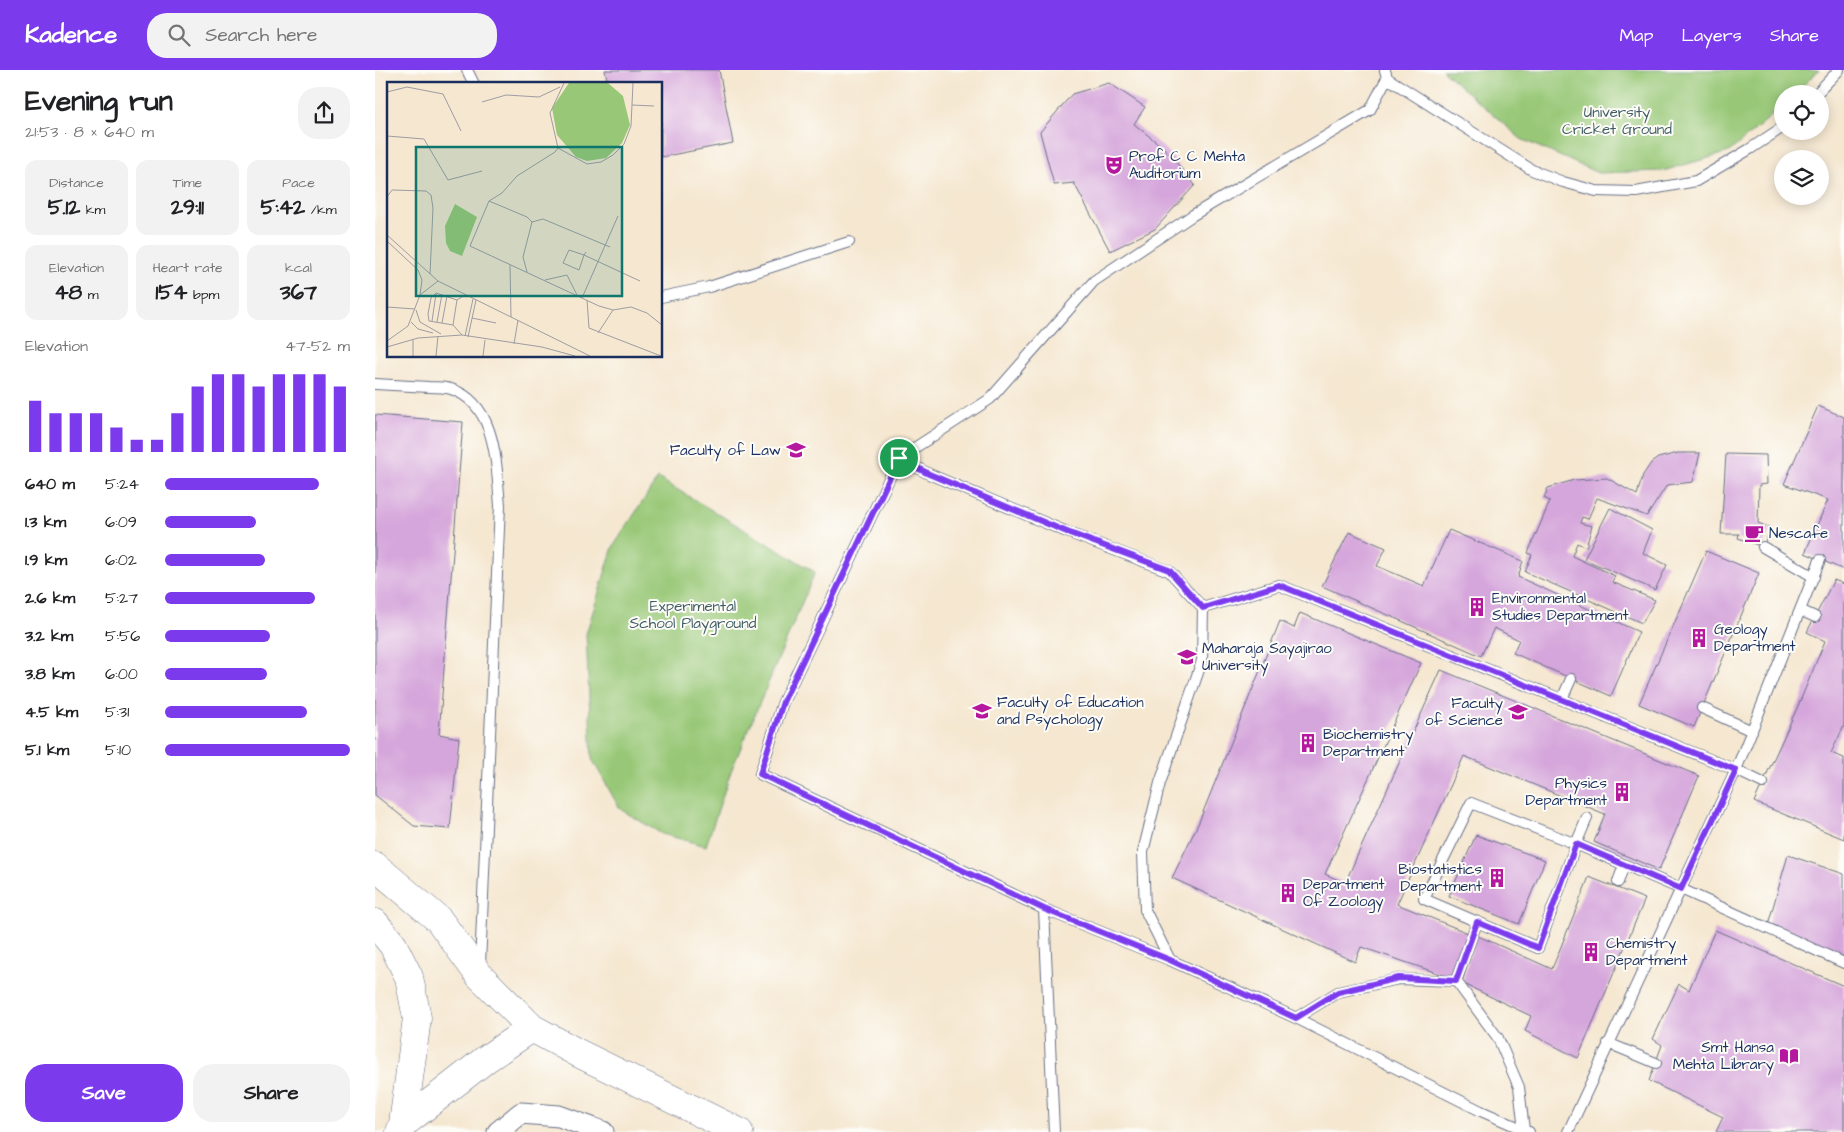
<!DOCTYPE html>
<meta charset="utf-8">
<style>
body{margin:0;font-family:"Architects Daughter",sans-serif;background:#f2f2f2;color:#202124;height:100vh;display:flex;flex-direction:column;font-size:19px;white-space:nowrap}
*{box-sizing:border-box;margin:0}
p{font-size:16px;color:#757577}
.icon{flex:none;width:28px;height:28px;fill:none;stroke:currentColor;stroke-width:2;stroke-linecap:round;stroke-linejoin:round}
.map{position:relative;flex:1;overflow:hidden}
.details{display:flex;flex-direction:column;background:#fff;width:375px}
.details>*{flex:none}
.controls{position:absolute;left:1399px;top:15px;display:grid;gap:10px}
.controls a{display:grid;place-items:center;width:55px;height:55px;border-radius:50%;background:#fff;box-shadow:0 2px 12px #0003;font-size:25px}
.pin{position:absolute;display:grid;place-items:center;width:42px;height:42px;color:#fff;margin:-21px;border:2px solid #fff;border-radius:50%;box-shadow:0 1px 5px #0007}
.round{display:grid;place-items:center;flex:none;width:52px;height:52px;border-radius:20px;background:#f2f2f2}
.overview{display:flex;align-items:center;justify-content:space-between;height:85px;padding:0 25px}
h1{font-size:28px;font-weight:700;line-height:38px}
.figures{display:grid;grid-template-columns:repeat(3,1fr);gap:8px;height:85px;padding:5px 25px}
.figures div{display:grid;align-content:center;border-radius:12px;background:#f2f2f2;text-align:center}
.figures b{font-size:21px;font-weight:700}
.figures small{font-size:14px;font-weight:400}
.figures p{font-size:14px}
.chart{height:140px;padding:10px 25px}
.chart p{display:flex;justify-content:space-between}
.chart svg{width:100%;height:90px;margin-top:5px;stroke:#7c3aed;stroke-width:6}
.primary-button{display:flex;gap:10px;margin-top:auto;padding:10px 25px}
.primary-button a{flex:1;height:58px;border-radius:20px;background:#7c3aed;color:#fff;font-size:20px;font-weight:700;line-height:58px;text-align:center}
.primary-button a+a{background:#f2f2f2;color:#202124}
ul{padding:0 25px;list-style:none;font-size:16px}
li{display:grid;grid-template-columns:80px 60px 1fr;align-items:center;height:38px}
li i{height:12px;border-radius:6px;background:#7c3aed}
header{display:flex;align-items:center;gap:30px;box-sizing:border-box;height:70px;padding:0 25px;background:#7c3aed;color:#fff}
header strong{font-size:24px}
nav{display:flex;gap:28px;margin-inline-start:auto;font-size:18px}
.search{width:350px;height:45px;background:#f2f2f2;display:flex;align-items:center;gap:12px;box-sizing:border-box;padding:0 18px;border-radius:20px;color:#757577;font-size:19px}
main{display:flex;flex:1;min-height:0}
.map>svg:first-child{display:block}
</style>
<header>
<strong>Kadence</strong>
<div class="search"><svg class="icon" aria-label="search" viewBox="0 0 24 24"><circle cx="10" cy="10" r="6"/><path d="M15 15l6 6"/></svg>Search here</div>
<nav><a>Map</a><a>Layers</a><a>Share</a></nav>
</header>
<main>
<section class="details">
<div class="overview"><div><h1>Evening run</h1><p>21:53 · 8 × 640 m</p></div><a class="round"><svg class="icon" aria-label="share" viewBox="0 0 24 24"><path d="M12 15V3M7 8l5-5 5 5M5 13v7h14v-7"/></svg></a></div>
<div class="figures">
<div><p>Distance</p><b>5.12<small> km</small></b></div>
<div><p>Time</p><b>29:11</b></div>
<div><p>Pace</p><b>5:42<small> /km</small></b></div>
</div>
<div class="figures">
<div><p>Elevation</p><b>48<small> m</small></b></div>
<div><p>Heart rate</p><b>154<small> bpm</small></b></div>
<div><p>kcal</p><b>367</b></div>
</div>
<div class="chart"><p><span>Elevation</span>47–52 m</p>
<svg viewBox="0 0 160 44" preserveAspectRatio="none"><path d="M5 44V19M15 44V25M25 44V25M35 44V25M45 44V32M55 44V38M65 44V38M75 44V25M85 44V12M95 44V6M105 44V6M115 44V12M125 44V6M135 44V6M145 44V6M155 44V12"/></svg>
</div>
<ul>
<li><b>640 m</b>5:24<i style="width:83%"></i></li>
<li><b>1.3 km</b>6:09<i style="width:49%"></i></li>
<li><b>1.9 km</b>6:02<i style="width:54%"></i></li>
<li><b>2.6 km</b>5:27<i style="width:81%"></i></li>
<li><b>3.2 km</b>5:56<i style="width:57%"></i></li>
<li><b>3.8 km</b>6:00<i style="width:55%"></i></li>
<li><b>4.5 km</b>5:31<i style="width:77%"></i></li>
<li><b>5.1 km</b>5:10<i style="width:100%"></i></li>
</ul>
<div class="primary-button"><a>Save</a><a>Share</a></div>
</section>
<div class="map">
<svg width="1469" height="1062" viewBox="0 0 1469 1062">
<rect width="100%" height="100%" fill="#fdfcf7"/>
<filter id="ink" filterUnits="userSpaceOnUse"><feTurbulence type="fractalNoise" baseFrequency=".02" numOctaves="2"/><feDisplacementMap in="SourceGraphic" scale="10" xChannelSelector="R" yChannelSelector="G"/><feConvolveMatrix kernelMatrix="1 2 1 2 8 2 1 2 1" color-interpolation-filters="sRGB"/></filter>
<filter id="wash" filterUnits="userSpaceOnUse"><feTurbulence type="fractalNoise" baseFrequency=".0096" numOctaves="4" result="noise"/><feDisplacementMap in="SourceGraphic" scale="20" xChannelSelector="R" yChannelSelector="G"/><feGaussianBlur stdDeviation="1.12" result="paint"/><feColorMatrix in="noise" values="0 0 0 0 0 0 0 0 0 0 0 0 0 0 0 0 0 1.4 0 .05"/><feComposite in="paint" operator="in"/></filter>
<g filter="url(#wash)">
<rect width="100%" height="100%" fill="#f5e7d0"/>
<path fill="#98c877" stroke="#5a7c6a" d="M1067,0H1444L1420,24H1408L1407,37L1354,82L1288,101L1223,103L1146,69Z
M283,408L440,502L356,701L331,776L287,764L245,739L217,689L211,564L238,477Z"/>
<g id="blocks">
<path fill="#d5a6db" d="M230,0H344L358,73L286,87V14H233Z
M734,13L770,37L759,54L789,78L820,115L780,159L735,181L699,113L679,115L665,62L697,24Z
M1443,336L1469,347V500L1430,483L1453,430L1409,414Z
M0,345L88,352L64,664L84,668L75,759L39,756L0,725Z
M1303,383H1325L1318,412L1292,415L1272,446L1222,428L1213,449L1207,447L1205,453L1217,456L1211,477L1202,473L1197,486L1240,506L1237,512L1280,530L1267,553L1150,502L1157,485L1153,483L1175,431L1169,428L1173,418L1199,410L1232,408L1262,425L1268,405L1276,393L1283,388Z
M1351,384L1391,385L1392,414L1384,415L1383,453L1396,458L1388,477L1363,468L1364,464H1346Z
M1235,438L1277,460L1268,483L1292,495L1280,520L1209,489Z
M1074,460L1148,491L1143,507L1264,562L1236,626L1138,583L1144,570L1119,558L1106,586L947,516L974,462L1011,478L1002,496L1049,516Z
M1331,481L1384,503L1319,657L1264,634Z
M1459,510L1469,514V656L1456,683L1469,688V769L1379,732L1423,636L1450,571L1432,562Z
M925,543L1046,593L950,804L970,813L1066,600L1324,706L1284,800L1219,772L1230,744L1089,686L1022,834L1093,863L1077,908L986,877L980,892L797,808L824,752L905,551L919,558Z
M1101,765L1170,790L1144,854L1074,826Z
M1413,785L1469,804V887L1392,858Z
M1214,807L1270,829L1203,988L1150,961L1156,946L1087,913L1101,865L1177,899Z
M1340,860L1469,916V1062H1341L1348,1047L1274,1011L1287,975L1278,969L1304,914L1314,920Z"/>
</g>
</g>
<g filter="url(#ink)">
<use href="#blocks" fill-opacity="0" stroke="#676f86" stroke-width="1"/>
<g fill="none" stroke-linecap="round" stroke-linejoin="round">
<g stroke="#676f86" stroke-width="12">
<path id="lane" d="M92,0L99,14
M1010,0L1012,8L995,40L818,145L719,211L615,329L524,388L408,632L385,704L669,839L795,890L921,948L1106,1041L1154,1062
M1012,8L1157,100L1188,112L1221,121L1261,122L1321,111L1375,79L1408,57
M1441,24L1464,0
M286,227L334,217L474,172
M0,314C18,315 36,316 54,317C61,317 69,317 76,319C122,334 121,395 125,435L105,895
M524,388L554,404L692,462L794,501L828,538L827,591L785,713L768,782L770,840L795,890
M1388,477L1439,507
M828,538L904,515L1361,700L1388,713
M1425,540L1440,547
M1187,629L1196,609
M1327,638L1377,661
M1096,733L1201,774L1163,878L1049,829Z
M1212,748L1201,774L1306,819L1469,893
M1243,812L1249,795
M669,839L679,1062
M1081,911L1123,968L1144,1017L1149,1060
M1081,911L1102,852
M921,948L963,922L1024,909L1081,911
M1233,973L1281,993
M1193,1062L1361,700L1445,490"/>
</g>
<g stroke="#676f86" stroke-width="23">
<path id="street" d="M123,1062L146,1043L184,1046L228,1062"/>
</g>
<g stroke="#676f86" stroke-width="29">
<path id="secondary" d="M0,796L64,850L104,905L157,958L203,983L364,1062
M0,853L18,875L34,907L42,948L28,1054
M25,1062L28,1054L111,989L157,958"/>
</g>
<use href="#lane" stroke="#fff" stroke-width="10"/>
<use href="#street" stroke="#fff" stroke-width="21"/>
<use href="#secondary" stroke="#fff" stroke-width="28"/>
</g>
</g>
<g fill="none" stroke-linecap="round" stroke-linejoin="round" filter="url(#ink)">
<g stroke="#fff" stroke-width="10">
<path id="route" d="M524,388L554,404L692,462L794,500L828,538L904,515L1361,700L1306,819L1201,774L1163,878L1102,852L1081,911L1024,908L963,922L921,948L795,890L669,839L385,704L408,632Z"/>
</g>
<use href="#route" stroke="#7c3aed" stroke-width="6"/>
</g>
<defs>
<g id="theatre-bare" transform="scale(1.5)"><path d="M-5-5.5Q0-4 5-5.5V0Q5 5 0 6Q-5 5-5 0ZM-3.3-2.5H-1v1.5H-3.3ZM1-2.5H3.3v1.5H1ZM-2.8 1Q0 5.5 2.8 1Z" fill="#b5179e" stroke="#fdfcf7" stroke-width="2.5" paint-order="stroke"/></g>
<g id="university-bare" transform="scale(1.5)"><path d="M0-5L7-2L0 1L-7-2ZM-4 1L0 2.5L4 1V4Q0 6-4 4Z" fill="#b5179e" stroke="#fdfcf7" stroke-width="2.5" paint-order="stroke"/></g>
<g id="cafe-bare" transform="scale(1.5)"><path d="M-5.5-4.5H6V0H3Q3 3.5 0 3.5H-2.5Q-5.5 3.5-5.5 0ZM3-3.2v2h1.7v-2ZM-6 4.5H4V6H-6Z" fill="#b5179e" stroke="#fdfcf7" stroke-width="2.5" paint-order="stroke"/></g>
<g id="building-bare" transform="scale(1.5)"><path d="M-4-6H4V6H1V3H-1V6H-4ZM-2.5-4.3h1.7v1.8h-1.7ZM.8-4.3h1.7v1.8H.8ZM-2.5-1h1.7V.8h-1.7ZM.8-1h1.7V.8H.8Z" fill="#b5179e" stroke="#fdfcf7" stroke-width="2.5" paint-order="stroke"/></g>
<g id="library-bare" transform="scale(1.5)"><path d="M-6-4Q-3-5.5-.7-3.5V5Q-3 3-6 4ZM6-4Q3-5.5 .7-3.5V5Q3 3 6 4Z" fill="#b5179e" stroke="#fdfcf7" stroke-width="2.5" paint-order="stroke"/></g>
</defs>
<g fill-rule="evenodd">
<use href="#theatre-bare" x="739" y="95"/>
<use href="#university-bare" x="421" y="380"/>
<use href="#cafe-bare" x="1379" y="463"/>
<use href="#building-bare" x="1102" y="537"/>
<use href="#building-bare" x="1324" y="568"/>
<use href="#university-bare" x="812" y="587"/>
<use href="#university-bare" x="607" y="641"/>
<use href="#university-bare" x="1143" y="642"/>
<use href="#building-bare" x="933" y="673"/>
<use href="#building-bare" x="1247" y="722"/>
<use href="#building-bare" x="1122" y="808"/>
<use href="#building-bare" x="913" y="823"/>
<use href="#building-bare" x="1216" y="882"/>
<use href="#library-bare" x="1414" y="986"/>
</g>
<g text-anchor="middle" stroke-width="4" stroke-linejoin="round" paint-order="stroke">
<g font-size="15" fill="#405d66" stroke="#fdfcf7">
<text x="1242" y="47">University<tspan x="1242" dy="17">Cricket Ground</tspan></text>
<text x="318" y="541">Experimental<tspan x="318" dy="17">School Playground</tspan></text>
</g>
<g font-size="15" fill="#1b2f5e" stroke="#fdfcf7" text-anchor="start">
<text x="754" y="91">Prof C C Mehta<tspan x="754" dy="17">Auditorium</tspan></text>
<text x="406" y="385" text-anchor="end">Faculty of Law</text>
<text x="1394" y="468">Nescafe</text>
<text x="1117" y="533">Environmental<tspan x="1117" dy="17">Studies Department</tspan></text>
<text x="1339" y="564">Geology<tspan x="1339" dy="17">Department</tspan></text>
<text x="827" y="583">Maharaja Sayajirao<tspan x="827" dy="17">University</tspan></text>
<text x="622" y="637">Faculty of Education<tspan x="622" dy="17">and Psychology</tspan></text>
<text x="1128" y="638" text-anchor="end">Faculty<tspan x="1128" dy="17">of Science</tspan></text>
<text x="948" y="669">Biochemistry<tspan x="948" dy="17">Department</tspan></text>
<text x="1232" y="718" text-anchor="end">Physics<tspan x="1232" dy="17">Department</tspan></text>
<text x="1107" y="804" text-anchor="end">Biostatistics<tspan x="1107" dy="17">Department</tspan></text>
<text x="928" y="819">Department<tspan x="928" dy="17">Of Zoology</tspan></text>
<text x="1231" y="878">Chemistry<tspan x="1231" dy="17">Department</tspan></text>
<text x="1399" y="982" text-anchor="end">Smt Hansa<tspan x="1399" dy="17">Mehta Library</tspan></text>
</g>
</g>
<g transform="translate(12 12)">
<rect width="275" height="275" fill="#f5e7d0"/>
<path d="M182,1H221L236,14L243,43L235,61L219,76L200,79L189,75L170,53L165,26ZM68,122L90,135L75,174L63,169L59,161L58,144Z" fill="#98c877"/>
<path fill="none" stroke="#9e9da2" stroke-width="1" d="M177,1L163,31L171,66L168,70L130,94L115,111L102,119L83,164L212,224L226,228L244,225L260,231L275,243M0,10L20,5L56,12L74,49M95,20L119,13L152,15L173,5M245,23L267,24M0,54L37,57L61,98L95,89M171,66L200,82L214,80L226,73L237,62L244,44L246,1M0,115L5,108L39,109L44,113L46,126L43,192M102,119L140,135L145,140L136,175L140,190M145,140L156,137L223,165M0,153L51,199L203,274M0,159L31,188L35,198L33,213M182,168L197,173L192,188L176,181ZM199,170L197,173L253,199M123,183L124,235M180,193L190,213M158,198L180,193M195,216L231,134M200,218L202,246L274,274M0,225L28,227M29,228L33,240L54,252M85,236L109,241M45,239L49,212M24,240L31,247L46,251M50,240L55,212M55,241L60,214M66,243L70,218M211,251L226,228M75,253L66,243L42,239L41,232L44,216L49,211L70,218L78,213M78,254L86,217M81,255L89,218M26,257V274M0,259L21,244L33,213L51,199M127,262L131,238M0,265L31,256L75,253L155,265L188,274M49,274L51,254M96,274L98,258"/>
<path fill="#0f766e" fill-opacity="0.15" stroke="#0f766e" stroke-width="2.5" d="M29,65H235V214H29Z"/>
<rect width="275" height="275" fill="none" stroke="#1b2f5e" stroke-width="2.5"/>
</g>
</svg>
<div class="controls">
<a><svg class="icon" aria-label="locate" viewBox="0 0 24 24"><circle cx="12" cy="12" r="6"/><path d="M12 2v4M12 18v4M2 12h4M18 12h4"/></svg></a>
<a><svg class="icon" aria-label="layers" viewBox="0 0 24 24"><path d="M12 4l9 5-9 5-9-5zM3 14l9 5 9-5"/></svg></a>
</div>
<div class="pin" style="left:524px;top:388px;background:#1e9e55"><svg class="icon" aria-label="arrive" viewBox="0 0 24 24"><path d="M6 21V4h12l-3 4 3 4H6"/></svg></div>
</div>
</main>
